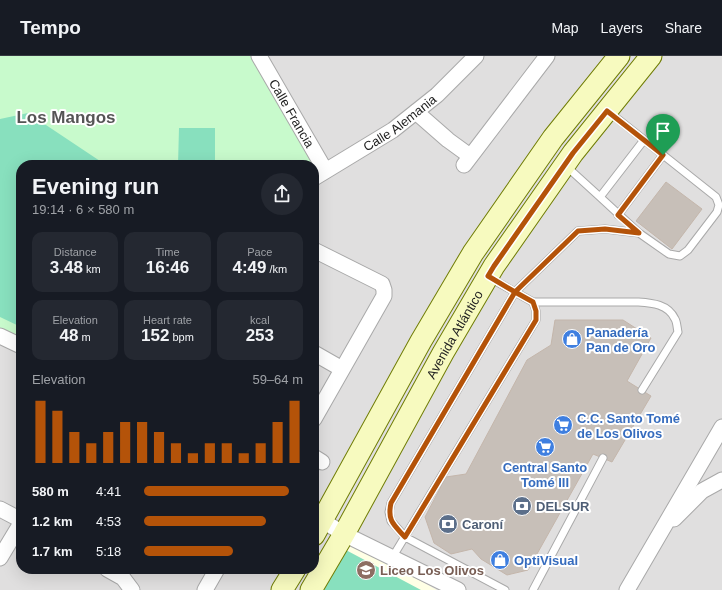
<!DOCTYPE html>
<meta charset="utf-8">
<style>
body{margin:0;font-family:Helvetica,sans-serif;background:#242831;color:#f1f3f6;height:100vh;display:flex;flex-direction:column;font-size:15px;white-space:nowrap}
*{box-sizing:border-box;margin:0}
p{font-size:13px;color:#9ea1a6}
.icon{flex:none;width:22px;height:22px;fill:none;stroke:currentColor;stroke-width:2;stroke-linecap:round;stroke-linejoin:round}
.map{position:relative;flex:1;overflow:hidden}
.sheet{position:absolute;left:16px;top:104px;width:303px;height:414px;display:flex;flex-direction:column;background:#171b24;border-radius:16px;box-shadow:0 4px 16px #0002}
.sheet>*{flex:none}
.pin{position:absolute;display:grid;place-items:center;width:34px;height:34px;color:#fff;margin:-41px -17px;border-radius:50% 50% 50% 0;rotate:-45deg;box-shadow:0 0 4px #0007}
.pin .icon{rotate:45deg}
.round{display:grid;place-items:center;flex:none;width:42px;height:42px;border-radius:21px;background:#242831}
.overview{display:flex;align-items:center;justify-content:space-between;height:68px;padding:0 16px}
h1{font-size:22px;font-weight:600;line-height:30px}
.stats{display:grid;grid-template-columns:repeat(3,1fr);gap:6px;height:68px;padding:4px 16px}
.stats div{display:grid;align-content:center;border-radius:10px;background:#242831;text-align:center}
.stats b{font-size:17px;font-weight:600}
.stats small{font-size:11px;font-weight:400}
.stats p{font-size:11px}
.chart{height:112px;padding:8px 16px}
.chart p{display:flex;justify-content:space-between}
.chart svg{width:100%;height:72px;margin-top:4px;stroke:#b45309;stroke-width:6}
ul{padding:0 16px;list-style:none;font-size:13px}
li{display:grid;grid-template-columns:64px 48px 1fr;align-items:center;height:30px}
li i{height:10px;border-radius:5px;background:#b45309}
header{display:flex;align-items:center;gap:24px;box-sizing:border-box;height:56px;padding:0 20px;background:#171b24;border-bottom:1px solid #363941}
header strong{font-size:19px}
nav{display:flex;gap:22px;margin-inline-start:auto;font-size:14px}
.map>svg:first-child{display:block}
</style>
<header>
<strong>Tempo</strong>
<nav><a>Map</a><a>Layers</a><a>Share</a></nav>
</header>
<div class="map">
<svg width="722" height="534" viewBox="0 0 722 534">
<rect width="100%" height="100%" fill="#f2efe9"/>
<path fill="#e0dfdf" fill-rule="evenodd" d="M0,0H722V534H0ZM21,109H314V513H21Z"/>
<path fill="#ffffe5" d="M354,488L437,534H318L348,489Z"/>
<path fill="#c8facc" d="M0,0H259L325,114L314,122V109H21V290L0,280Z"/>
<path fill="#88e0be" d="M28,57L106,109H21V271L0,261V63Z
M179,72H215V109H178Z
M344,493L421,534H322Z"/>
<path fill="#c7bfb8" stroke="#c4b6ab" d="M666,126L702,153L672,193L636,165Z
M555,264H623L651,282L627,325L651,340L612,406L593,398L528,514L507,519L481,503L472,493L451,498L434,487L425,461L446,421L466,418L527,304L551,289Z"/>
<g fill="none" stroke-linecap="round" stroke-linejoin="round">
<g stroke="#a9a9a9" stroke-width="9">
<path id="service" d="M566,110L600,141L644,84
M600,141L639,177L669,198L680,200L688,194L717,156L719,149L716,141L609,56
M618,159L663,99
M533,246H638C652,247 668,248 675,263C677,266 677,272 678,276L642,334
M392,502L536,264V255L533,246L490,222
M505,534L405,481L391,465L389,456L391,447L515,236L578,175L605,173L639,177
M533,534L603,402"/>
</g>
<g stroke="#a9a9a9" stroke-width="17">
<g id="minor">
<path id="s1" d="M259,0L325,114"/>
<path d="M416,56L448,84L470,100"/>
<path d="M464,109L547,0"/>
<path id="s2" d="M314,122L393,74L437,39L476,0"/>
<path d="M314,194L382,228L384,234V240L314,363"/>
<path d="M0,280L21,290"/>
<path d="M314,297L342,313"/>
<path d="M314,401L322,406"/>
<path d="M0,453L21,464"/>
<path d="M315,460L344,478L458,534"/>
<path d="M674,463L702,435L722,424"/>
<path d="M0,502L21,467"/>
<path d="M107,513L123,522L132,534"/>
<path d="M205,534L217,513"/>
<path d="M627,534L722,371"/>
</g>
</g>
<g stroke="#707d05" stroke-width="23">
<g id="secondary">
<path d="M314,479L421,285L473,197L553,82L619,0"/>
<path d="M282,534L295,513"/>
<path id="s3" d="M311,534L344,478L443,297L494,210L573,97L651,0"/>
</g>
</g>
<use href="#service" stroke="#fff" stroke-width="7"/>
<use href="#minor" stroke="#fff" stroke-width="15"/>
<use href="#secondary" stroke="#f7fabf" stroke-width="21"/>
</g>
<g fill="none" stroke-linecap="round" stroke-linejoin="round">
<g stroke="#fff" stroke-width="8">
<path id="route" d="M663,99L607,55L573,97L494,210L488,220L515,236L391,447C387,465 394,469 405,481L536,264V255L533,246L515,236L578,175L605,173L639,177L618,159L663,99"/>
</g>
<use href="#route" stroke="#b45309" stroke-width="5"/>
</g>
<defs>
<g id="shop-disc" transform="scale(1)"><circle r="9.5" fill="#3f7fe0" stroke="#fff"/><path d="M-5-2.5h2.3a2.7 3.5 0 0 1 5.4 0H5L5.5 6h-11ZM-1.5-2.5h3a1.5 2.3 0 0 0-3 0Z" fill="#fff"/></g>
<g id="supermarket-disc" transform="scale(1)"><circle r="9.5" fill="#3f7fe0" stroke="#fff"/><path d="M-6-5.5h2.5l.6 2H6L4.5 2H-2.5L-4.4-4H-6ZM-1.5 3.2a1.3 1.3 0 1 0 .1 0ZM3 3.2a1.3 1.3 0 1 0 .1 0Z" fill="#fff"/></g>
<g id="bank-disc" transform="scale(1)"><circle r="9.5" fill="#5c6f8a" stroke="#fff"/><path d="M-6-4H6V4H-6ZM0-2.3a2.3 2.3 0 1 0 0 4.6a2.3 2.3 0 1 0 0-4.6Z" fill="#fff"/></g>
<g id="school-disc" transform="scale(1)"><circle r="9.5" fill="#8d6e63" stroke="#fff"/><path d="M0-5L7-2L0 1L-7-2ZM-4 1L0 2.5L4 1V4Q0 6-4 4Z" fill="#fff"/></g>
</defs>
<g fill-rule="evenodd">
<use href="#shop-disc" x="572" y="283"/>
<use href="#supermarket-disc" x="563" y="369"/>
<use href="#supermarket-disc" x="545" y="391"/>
<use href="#bank-disc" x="522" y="450"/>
<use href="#bank-disc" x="448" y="468"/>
<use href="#shop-disc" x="500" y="504"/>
<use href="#school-disc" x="366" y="514"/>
</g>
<g text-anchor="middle" stroke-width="4" stroke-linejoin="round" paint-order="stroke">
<g font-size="13" fill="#222" stroke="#fff">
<text dy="5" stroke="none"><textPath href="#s1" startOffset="66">Calle Francia</textPath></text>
<text dy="5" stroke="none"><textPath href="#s2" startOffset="102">Calle Alemania</textPath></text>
<text dy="5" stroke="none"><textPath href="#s3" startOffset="293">Avenida Atlántico</textPath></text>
</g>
<g font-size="13" font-weight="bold" fill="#366cbe" stroke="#fff" text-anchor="start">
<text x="586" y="281">Panadería<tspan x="586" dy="15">Pan de Oro</tspan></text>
<text x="577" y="367">C.C. Santo Tomé<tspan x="577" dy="15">de Los Olivos</tspan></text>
<text x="545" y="416" text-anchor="middle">Central Santo<tspan x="545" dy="15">Tomé III</tspan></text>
<text x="514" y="509">OptiVisual</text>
</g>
<g font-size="13" font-weight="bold" fill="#4e5e75" stroke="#fff" text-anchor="start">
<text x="536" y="455">DELSUR</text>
<text x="462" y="473">Caroní</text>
</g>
<g font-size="13" font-weight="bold" fill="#785e54" stroke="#fff" text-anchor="start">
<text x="380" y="519">Liceo Los Olivos</text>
</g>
<g font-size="17" font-weight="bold" fill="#555" stroke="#fff">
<text x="66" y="67">Los Mangos</text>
</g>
</g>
</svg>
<div class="pin" style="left:663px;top:99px;background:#1e9e55"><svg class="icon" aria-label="arrive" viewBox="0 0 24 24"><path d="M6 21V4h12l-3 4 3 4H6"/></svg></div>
<section class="sheet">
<div class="overview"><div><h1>Evening run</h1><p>19:14 · 6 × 580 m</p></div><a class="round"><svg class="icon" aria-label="share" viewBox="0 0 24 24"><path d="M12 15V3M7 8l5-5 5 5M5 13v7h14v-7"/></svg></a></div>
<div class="stats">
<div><p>Distance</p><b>3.48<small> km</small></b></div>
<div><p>Time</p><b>16:46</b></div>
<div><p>Pace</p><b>4:49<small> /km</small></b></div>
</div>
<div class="stats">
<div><p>Elevation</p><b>48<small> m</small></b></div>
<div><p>Heart rate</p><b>152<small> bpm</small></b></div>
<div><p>kcal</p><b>253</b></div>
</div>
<div class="chart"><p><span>Elevation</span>59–64 m</p>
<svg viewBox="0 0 160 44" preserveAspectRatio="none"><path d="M5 44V6M15 44V12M25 44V25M35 44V32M45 44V25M55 44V19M65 44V19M75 44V25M85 44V32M95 44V38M105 44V32M115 44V32M125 44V38M135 44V32M145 44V19M155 44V6"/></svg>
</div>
<ul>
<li><b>580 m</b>4:41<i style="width:91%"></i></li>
<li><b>1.2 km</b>4:53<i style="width:77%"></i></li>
<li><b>1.7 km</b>5:18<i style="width:56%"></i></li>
</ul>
</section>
</div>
